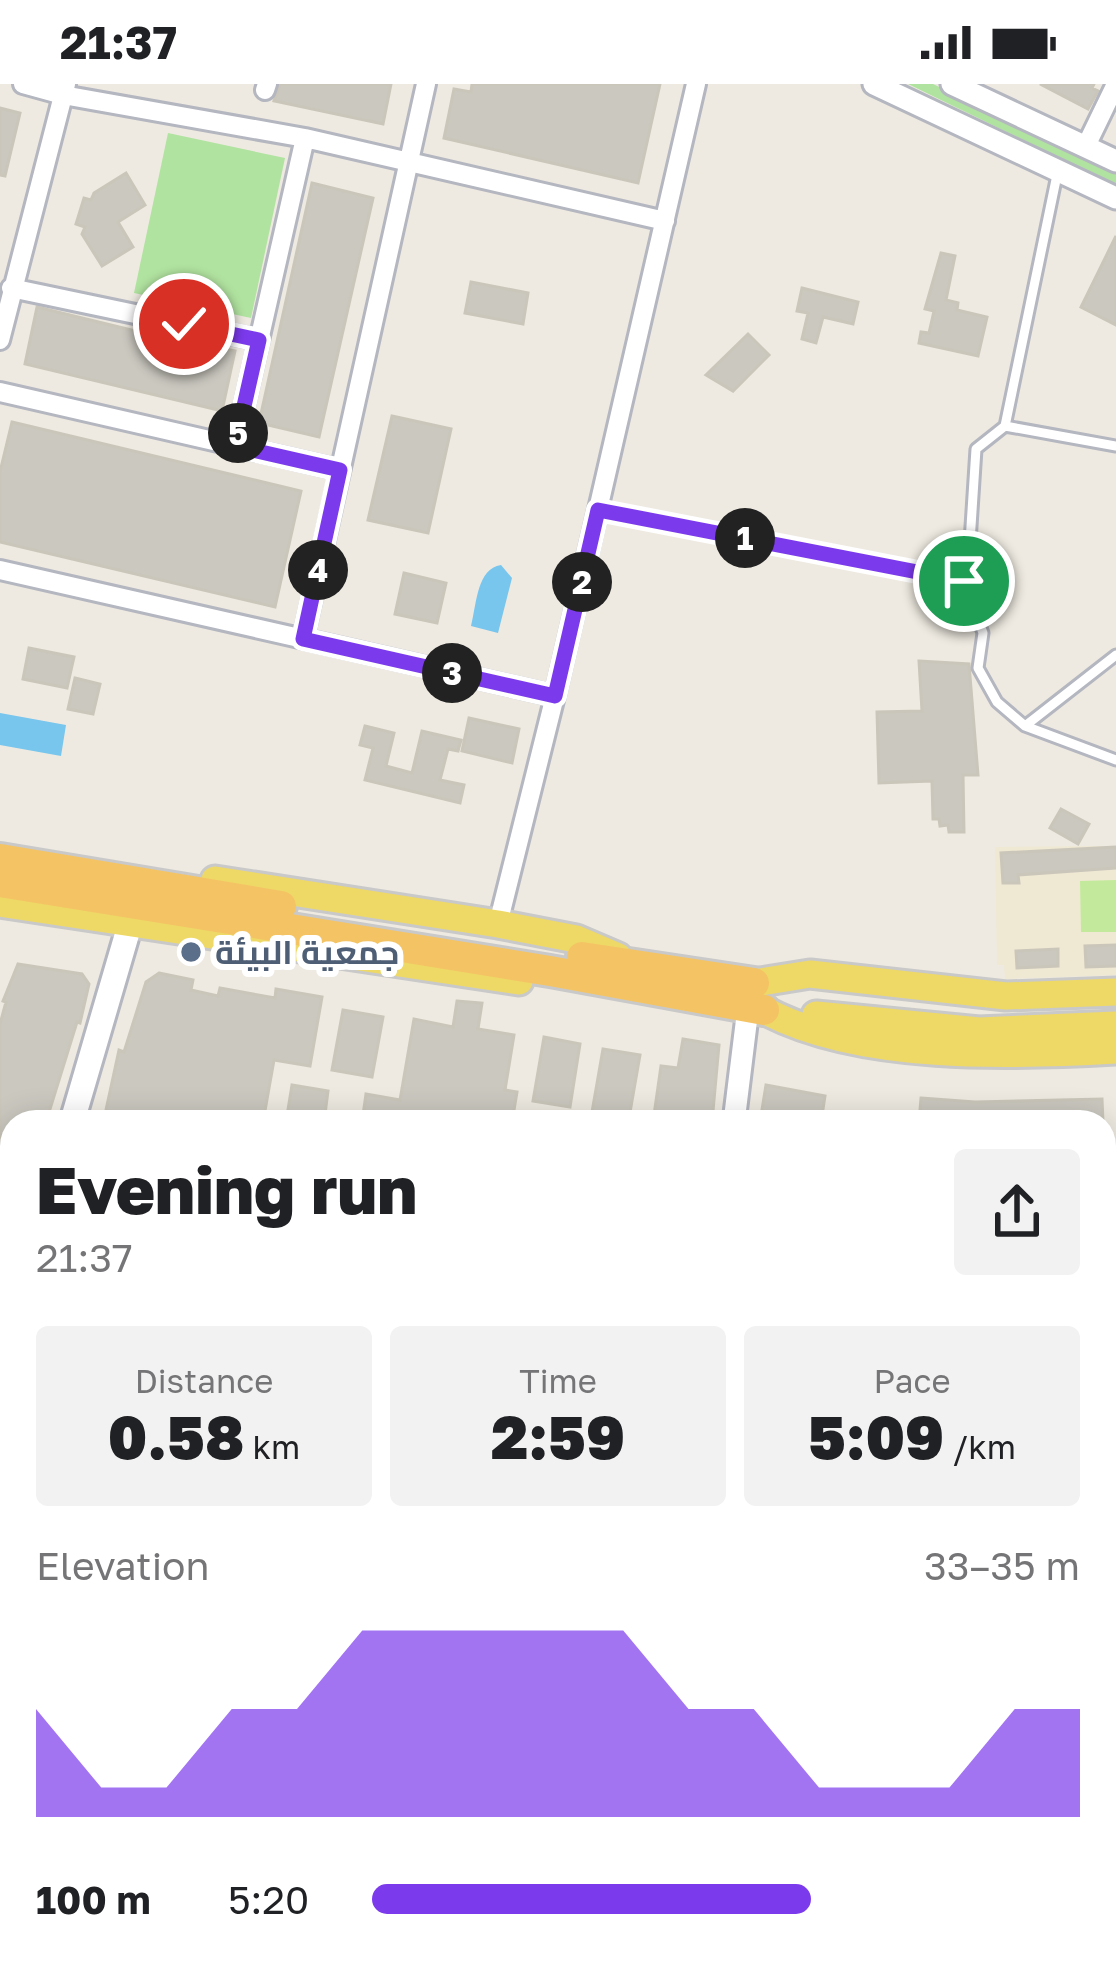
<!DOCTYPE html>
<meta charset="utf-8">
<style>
body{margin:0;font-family:"Golos Text",Cairo,sans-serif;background:#f2f2f2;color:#202124;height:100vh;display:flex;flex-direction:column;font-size:45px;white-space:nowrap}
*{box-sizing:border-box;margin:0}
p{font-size:39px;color:#757577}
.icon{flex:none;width:66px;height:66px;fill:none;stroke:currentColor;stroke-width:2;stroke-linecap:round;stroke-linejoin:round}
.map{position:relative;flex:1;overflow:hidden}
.panel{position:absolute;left:0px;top:1026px;width:1116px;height:861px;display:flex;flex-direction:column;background:#fff;border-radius:36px 36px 0 0;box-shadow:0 6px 30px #0003}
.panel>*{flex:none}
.pin{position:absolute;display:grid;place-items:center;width:102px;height:102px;color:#fff;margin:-51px;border:6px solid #fff;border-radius:50%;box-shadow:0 3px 12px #0007}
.km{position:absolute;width:60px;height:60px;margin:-30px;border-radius:50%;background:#222;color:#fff;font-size:33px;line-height:60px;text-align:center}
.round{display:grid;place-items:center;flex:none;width:126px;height:126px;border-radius:12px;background:#f2f2f2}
.headline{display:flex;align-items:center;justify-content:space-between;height:204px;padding:0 36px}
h1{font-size:66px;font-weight:800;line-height:90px}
.figures{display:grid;grid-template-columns:repeat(3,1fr);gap:18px;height:204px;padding:12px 36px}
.figures div{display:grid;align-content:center;border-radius:12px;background:#f2f2f2;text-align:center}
.figures b{font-size:60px;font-weight:800}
.figures small{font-size:33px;font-weight:400}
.figures p{font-size:33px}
.chart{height:336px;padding:24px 36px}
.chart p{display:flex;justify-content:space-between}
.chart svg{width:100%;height:216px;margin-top:12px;fill:#7c3aed;opacity:.7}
ul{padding:0 36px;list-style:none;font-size:39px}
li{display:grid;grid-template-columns:192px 144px 1fr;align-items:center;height:90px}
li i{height:30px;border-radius:15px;background:#7c3aed}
.status{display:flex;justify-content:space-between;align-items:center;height:84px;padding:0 60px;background:#fff;direction:ltr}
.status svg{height:33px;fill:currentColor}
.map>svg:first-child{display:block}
</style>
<div class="status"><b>21:37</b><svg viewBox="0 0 49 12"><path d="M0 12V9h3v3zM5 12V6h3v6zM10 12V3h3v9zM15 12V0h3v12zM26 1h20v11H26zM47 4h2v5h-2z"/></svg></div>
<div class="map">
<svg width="1116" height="1885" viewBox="0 0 1116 1885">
<rect width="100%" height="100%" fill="#eeeae1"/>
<path fill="#efe8d2" d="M1116,762V891L1005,895L1004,881H997L995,763Z"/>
<path fill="#b1e3a0" d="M908,0H933L1116,88V101Z
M168,49L285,74L251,234L134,209Z"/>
<path fill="#c3ea9c" d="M1116,796V848H1081L1080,797Z"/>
<path fill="#78c5ed" d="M501,481L512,494L498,549L471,542C477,518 477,485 501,481Z
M0,629L66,641L61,672L0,661Z"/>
<path fill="#cac8bf" stroke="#cac6ba" stroke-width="3" d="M280,0H391L383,40L274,17Z
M472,0H660L638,99L444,54L454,5L471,8Z
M1040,0H1094L1092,4L1098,7L1088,25Z
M0,24L20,29L5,92L0,91Z
M126,89L145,121L118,138L133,163L102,182L82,150L85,143L76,140L84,114L91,116L94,109Z
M312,99L373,114L319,353L259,339Z
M1116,152V241L1081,223Z
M941,169L955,172L946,216L958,219L957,226L987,233L978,272L919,259L921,248L929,249L934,227L925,225Z
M471,198L528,209L523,240L465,229Z
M802,204L858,218L853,240L823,233L816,259L802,255L808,229L797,227Z
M37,223L201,263V260L235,267L222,327L25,280Z
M748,250L769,271L733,307L706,291Z
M392,332L451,345L428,449L368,436Z
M12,338L301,407L275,523L0,458V388Z
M404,489L446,499L437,539L395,530Z
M29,564L74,573L67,604L23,595Z
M919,577L969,580L978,691H963L964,748H949L948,741L940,742L939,735H933L932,697L879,699L877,628L922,627Z
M75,594L100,600L93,630L68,625Z
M469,634L519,645L512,679L462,667Z
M365,642L394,649L386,682L412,689L422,647L461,656L458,667L448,665L440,696L464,701L460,719L365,696L373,664L360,661Z
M1061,725L1089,740L1078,760L1050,744Z
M1116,763V784L1018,791L1019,799H1003L1001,769Z
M1116,861V882L1086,883L1085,862Z
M1058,865V882L1017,884L1016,867Z
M18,880L82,890L89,900L80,939L77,938L46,1038H12V1119L0,1115V940L6,918L3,917Z
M159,889L193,896L191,906L218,912L220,904L275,914L276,905L322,913L310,982L274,976L263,1038L104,1035L119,966L124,968L146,898Z
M457,917L482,919L478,945L514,951L505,1006L517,1008L512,1038H362L366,1010L400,1016L414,935L453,943Z
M343,926L383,933L372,993L332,986Z
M544,953L580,960L570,1023L533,1017Z
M683,955L719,961L712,1038H653L661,982L678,984Z
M603,965L640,971L629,1034L592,1028Z
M292,1001L328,1007L324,1038H286Z
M766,1001L825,1012L821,1038H760Z
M921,1014L975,1018L1102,1015L1103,1038H919Z
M1116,1147V1228L1104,1241V1158Z
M0,1384L12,1388V1490L2,1519Z
M1116,1391V1545L1104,1534V1403Z
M10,1630H12V1688L0,1684V1659Z
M0,1712L12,1716V1759L0,1755Z"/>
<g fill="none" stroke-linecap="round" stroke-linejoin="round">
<g stroke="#b4b6c0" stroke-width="15">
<path id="service" d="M1005,342L1116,362
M598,426L964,497L983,549L978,584L997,618L1025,642L1116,676
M970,458L976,365L1005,342L1057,91
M1025,642L1116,571"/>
</g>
<g stroke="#b4b6c0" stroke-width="24">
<path id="minor" d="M23,0L63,11L305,54L665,137
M265,6L267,0
M1086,62L1116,0
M11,204L259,256
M0,256L66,0
M0,308L340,386
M235,362L305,54
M0,486L555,612
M303,555L426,0
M498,840L555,612L696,0
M181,1875L209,1885
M1033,1875L1051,1885
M16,1885L19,1875
M446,1885L449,1875
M940,1885L943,1875"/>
</g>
<g stroke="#b4b6c0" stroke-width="27">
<path id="tertiary" d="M874,0L1116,114
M952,0L1116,77
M734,1038L748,924
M1104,1653L1116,1640
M1104,1685L1116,1691"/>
</g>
<g stroke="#b4b6c0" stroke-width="30">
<path id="secondary" d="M72,1038L130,840
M0,1283L12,1242"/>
</g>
<g stroke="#c9c9c9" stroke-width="33">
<path id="primary" d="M215,796L498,840L576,855L618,873
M0,819L519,897
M754,899L810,890L1006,912L1116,908
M764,926C858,977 1011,972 1116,966
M816,931L979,947L1116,941
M1104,1286L1116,1272
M1104,1320L1116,1308
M665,1885L669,1875
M686,1885L689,1875"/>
</g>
<g stroke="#c9c9c9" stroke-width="36">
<path id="trunk" d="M0,775L281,822
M0,798L550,887L764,926
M582,873L754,899"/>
</g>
<use href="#service" stroke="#fff" stroke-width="9"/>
<use href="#minor" stroke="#fff" stroke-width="18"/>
<use href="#tertiary" stroke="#fff" stroke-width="21"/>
<use href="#secondary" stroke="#fff" stroke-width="24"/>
<use href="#primary" stroke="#eed967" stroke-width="27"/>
<use href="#trunk" stroke="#f4c464" stroke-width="30"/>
</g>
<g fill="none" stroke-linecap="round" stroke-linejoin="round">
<g stroke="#fff" stroke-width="24">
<path id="route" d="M184,240L259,256L235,362L340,386L303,555L555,612L598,426L964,497"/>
</g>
<use href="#route" stroke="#7c3aed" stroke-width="15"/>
</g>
<circle fill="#5c6f8a" stroke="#fff" stroke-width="4.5" cx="191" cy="868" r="12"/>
<g text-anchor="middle" stroke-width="12" stroke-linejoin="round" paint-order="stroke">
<g font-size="33" font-weight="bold" fill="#4e5e75" stroke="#fff" text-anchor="start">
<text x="215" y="880">جمعية البيئة</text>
</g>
</g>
</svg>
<div class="pin" style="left:964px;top:497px;background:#1e9e55"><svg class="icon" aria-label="arrive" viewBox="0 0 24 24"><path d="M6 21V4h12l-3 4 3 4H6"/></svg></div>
<div class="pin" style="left:184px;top:240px;background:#d93025"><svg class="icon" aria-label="check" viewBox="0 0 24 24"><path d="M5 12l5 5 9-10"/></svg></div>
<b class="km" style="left:745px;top:454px">1</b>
<b class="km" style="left:582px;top:498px">2</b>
<b class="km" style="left:452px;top:589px">3</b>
<b class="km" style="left:318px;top:486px">4</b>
<b class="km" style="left:238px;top:349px">5</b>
<section class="panel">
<div class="headline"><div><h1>Evening run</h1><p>21:37</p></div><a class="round"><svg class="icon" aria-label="share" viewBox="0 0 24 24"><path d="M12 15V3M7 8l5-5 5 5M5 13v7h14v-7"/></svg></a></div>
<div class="figures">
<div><p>Distance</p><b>0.58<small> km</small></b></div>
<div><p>Time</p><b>2:59</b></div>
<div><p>Pace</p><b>5:09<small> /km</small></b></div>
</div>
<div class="chart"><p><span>Elevation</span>33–35 m</p>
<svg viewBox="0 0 160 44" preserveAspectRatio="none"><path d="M0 44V22L10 38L20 38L30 22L40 22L50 6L60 6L70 6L80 6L90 6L100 22L110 22L120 38L130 38L140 38L150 22L160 22V44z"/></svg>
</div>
<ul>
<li><b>100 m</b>5:20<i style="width:62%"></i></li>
</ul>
</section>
</div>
